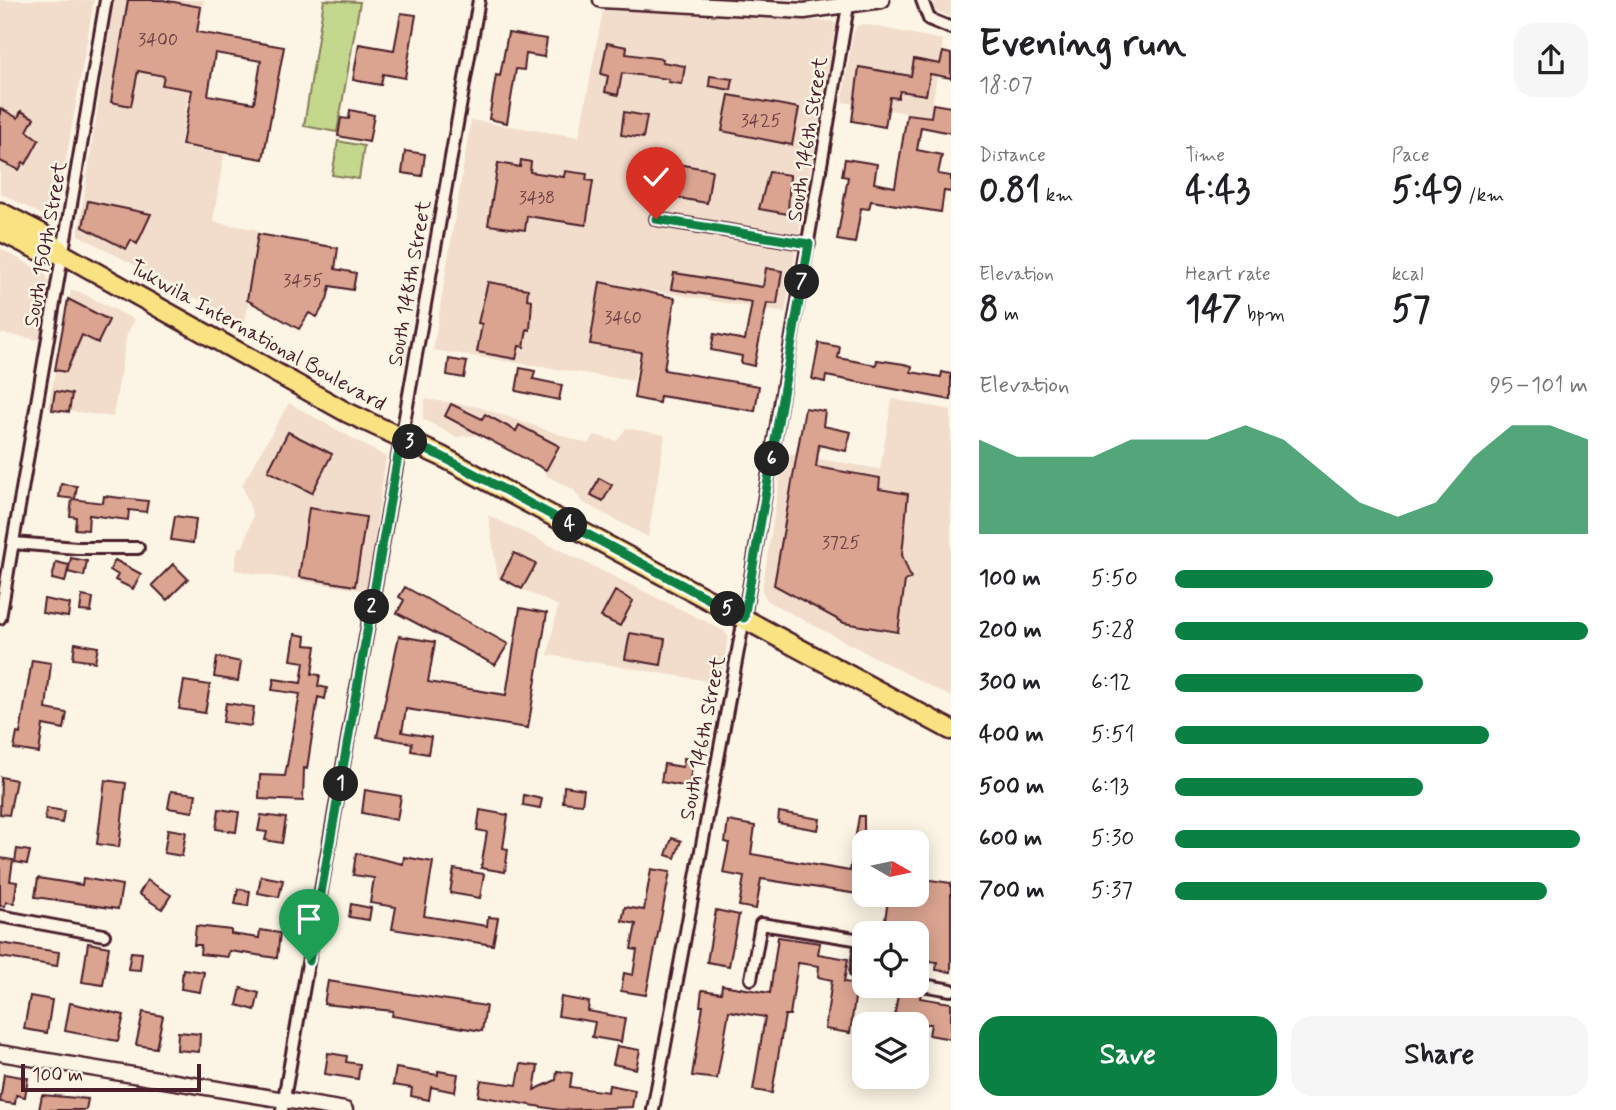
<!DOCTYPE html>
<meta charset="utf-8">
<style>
body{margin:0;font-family:Mynerve,sans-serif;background:#f6f6f6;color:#202124;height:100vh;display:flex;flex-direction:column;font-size:26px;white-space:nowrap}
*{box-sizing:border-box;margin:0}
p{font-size:23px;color:#757577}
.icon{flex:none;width:38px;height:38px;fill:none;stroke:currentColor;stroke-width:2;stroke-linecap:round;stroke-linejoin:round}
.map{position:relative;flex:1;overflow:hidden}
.side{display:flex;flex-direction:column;background:#fff;width:665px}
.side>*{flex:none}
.needle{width:46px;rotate:99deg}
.tools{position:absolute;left:852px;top:830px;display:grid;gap:14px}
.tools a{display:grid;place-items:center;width:77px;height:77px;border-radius:14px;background:#fff;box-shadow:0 4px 18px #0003;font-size:35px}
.scale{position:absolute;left:21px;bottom:18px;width:180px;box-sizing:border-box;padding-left:7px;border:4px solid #4a1f2b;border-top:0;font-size:19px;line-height:24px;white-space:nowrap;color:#4a1f2b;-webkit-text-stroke:5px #fcf5e5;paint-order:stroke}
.pin{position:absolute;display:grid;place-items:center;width:60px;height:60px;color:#fff;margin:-72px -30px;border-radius:50% 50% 50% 0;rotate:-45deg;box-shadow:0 0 7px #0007}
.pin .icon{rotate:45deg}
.km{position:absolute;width:35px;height:35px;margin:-18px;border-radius:50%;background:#222;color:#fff;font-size:19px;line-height:35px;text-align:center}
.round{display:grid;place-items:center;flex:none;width:74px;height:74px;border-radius:21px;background:#f6f6f6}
.headline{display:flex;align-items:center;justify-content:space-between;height:119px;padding:0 28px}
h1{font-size:38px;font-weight:700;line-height:52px}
.figures{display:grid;grid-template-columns:repeat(3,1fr);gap:10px;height:119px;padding:7px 28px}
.figures div{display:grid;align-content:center}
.figures b{font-size:35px;font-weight:700}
.figures small{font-size:19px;font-weight:400}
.figures p{font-size:19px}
.chart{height:196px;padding:14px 28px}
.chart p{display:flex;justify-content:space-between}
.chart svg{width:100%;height:126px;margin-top:7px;fill:#0b8043;opacity:.7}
.button{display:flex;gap:14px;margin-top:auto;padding:14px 28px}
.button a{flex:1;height:80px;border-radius:21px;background:#0b8043;color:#fff;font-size:28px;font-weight:700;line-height:80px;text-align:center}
.button a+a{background:#f6f6f6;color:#202124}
ul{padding:0 28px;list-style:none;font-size:23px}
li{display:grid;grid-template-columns:112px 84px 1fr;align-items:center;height:52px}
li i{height:18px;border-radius:9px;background:#0b8043}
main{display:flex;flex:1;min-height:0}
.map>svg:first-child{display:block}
</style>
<main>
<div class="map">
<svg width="951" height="1110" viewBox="0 0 951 1110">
<rect width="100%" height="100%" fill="#fcf5e5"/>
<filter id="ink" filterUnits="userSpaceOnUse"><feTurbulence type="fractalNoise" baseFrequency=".0143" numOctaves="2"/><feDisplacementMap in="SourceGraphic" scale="14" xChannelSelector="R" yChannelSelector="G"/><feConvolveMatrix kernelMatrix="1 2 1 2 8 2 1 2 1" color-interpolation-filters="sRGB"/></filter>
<g filter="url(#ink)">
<path fill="#f2ddcc" d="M0,0H94L57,211L48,218L0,193Z
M114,0H204L180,146L224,154L213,222L255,229L259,234L245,324L78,235Z
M936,0H951V17L936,11L932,7Z
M603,10L832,21L836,25L785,313L649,290L634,381L433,350L471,120L579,137Z
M863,24L943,40L930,117L842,102L853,34L857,26Z
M0,248L46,274L49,285L40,340L0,333Z
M71,291H78L135,320L127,334L113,417L48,408Z
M425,399L479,407L588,444L595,435L617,441L626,428L665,435L648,537L582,502L574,490L547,476L543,469L478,435L456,437L423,419Z
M892,399L951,410V697L767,601L762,590L784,453L880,469Z
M289,403L386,457L367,591L234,570L238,547H243L253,516L242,485Z
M488,515L725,631L728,637L721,683L548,655L558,606L498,578Z"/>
<path fill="#c4d88d" stroke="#877c5c" stroke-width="2" d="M324,0L360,2L337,132L304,126Z
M338,141L364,146L359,179L332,175Z"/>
<path fill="#daa490" stroke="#4a1f2b" stroke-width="2" fill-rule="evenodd" d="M128,0H163L201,7L197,32L284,47L263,159L182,145L192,90L162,85L164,76L138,71L131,106L111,102ZM215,53L261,61L254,103L208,95Z
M401,13L416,15L405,78L383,74L381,85L353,80L359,44L394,50Z
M508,33L547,39L544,57L526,54L524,70L516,69L507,123L489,119L496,75L500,76Z
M607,43L627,47L626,54L663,59L662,62L685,66L682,84L668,82L669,79L622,73L618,95L605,92L608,76L601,74Z
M943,52L951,54V78L930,74L926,95L900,91L898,98L890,97L885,127L852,121L859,67L911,76L914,59L940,64Z
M710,76L733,79L731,90L709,86Z
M729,95L799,108L792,145L722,131Z
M933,104L951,107V133L921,127L917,150L942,155L938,174L951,176V192L944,191L941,212L871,201L869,209L861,208L855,243L837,240L848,177L842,176L845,159L877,164L874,183L895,187L907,114L931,117Z
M0,108L18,118L21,111L34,118L27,131L39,140L26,164L23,162L19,170L0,161Z
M350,110L374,115L369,142L338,136L341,118L349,119Z
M624,112L647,116L643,138L621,135Z
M405,151L425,154L422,176L402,173Z
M521,160L531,162L530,172L564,177L565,171L587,174L586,180L593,181L586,225L527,216L525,230L488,225L498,163L520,167Z
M672,163L712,170L707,203L667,196Z
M769,172L790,175L788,214L759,209Z
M88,201L151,214L137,244L131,240L126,249L83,227Z
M258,234L338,248L335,269L356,273L353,290L330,286L327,300L317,317L309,313L299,329L247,300Z
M766,268L782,271L777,304L767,303L754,366L741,363L742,356L711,350L714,334L745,340L752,302L671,289L674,273L763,287Z
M488,282L528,289L527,299L532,300L530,330L527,329L524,347L519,346L516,359L477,352L482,324L478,323Z
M600,282L675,298L664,370L759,386L755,411L660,396L659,403L634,398L641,352L590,344Z
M68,299L109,320L98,343L82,335L66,372L55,370Z
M819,343L840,347L838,358L876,365L877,360L904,364L912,366L911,372L941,377L942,372L951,374V400L826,376L825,382L812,379Z
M449,359L467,362L464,378L447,375Z
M520,368L535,371L533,379L562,385L559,400L516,391Z
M55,391L72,394L69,412L52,410Z
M451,404L482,419L485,414L516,431L519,425L559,446L546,470L445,416Z
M805,408L825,411L823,426L851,432L846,451L819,445L816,467L880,478L879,489L908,494L902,555L911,578L905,581L898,632L844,623L774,585Z
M288,432L332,454L312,493L268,471Z
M599,478L612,485L603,501L591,495Z
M61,484L77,486L75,499L59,497Z
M104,496L148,501L146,512L129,510L128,520L89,515L88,530L75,529L76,517L70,516L72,499L103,503Z
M309,508L366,517L355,586L299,577Z
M175,516L196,519L193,543L171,540Z
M514,553L536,564L522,589L501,578Z
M71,558L87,561L84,576L68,572Z
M115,560L141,574L133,589L115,580L118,575L110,570Z
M56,562L69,565L65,582L52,579Z
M173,564L188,579L167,600L152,585Z
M405,587L508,644L495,665L397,613L404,600L399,597Z
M615,591L633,601L620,626L601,617Z
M82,596L93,598L91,612L80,611Z
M44,599L70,604L68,617L42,613Z
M520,608L547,613L528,728L406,709L402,732L431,737L428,754L411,751L412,743L377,737L399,636L435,642L428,682L506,695Z
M630,633L665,639L661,665L625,659Z
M295,634L306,636L305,645L316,646L312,674L320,675L318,686L327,688L325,699L318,697L307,769L304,768L303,801L259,799L260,775L285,776L300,694L272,690L274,679L301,683L304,662L291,660Z
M75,643L98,647L95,662L73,659Z
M217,657L241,662L238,681L214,677Z
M32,660L51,663L46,709L67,713L64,729L43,725L39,753L14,749L17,733L20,734Z
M184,681L210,685L205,713L179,709Z
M226,703L254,707L251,726L223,722Z
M684,758L693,760L689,787L661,782L664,764L683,767Z
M1,777L16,780L9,815L0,814Z
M105,780L126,783L119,847L97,844Z
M564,786L584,789L582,804L563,802Z
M365,790L401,796L397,820L362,813Z
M171,791L196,794L193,812L168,808Z
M524,795L542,799L540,808L523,805Z
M46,808L64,811L62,823L45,820Z
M219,809L239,812L236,832L216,829Z
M480,810L508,815L503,848L508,849L505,872L481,868L487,832L477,830Z
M779,812L820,819L818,830L778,823Z
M261,815L286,818L282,843L265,840L267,832L258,831Z
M859,816H864V832L891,836L890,842H864V895L761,879L756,909L739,906L744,877L723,873L729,843L725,842L728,821L755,826L751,854L850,871Z
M168,829L186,832L182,856L164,853Z
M672,838L681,841L675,858L666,855Z
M17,849L30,851L27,864L15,862Z
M356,853L403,864L404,857L433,862L424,916L487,926L488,917L498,918L493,945L392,929L396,907L370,903L374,878L353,875Z
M0,858L13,860L10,881L17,882L14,903L6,902L5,906H0Z
M454,869L484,874L480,898L450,893Z
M651,869L670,872L646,995L621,991L624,973L633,975L637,950L631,949L636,924L622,921L625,907L644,910Z
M261,876L283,880L279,897L258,893Z
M38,878L82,885L83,878L122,885L118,909L35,897Z
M917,878L951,883V972L936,970L937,962L917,959V933H883L889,894H917Z
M147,880L171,895L162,909L139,894Z
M238,889L250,891L248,906L235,904Z
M351,904L371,908L369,920L349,917Z
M716,910L739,915L729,966L707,962Z
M196,926L231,930V934L259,938L260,930L280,933L277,958L229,951L228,957L200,954L201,945H194Z
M778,937L820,943L818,954L848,959L844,982L857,984L850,1033L825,1029L832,980L818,977L819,966L798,963L790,1015H785L772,1093L753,1090L765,1017L729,1011L717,1079L692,1076L703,1006H700L702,990L721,993L722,985L770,993Z
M0,943L59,952L57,966L0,957Z
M88,943L109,947L103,985L82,982Z
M131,952L142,953L140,970L128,969Z
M183,969L204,972L200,992L181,989Z
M328,981L486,1006L482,1031L392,1016L393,1011L324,1004Z
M241,988L259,993L255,1010L237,1005Z
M899,989L921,993L920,998L951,1003V1039L929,1035L931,1024H893Z
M30,996L52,1000L47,1033L24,1029Z
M561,997L589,1002L588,1011L625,1018L621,1042L592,1037L595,1022L558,1016Z
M70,1003L124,1015L118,1041L65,1031Z
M143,1012L163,1016L156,1048L136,1045Z
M178,1032L200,1034L199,1052L177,1050Z
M617,1046L640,1050L636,1069L613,1064Z
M328,1053L347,1056L346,1062L360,1064L358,1079L325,1074Z
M521,1064L538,1066L534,1090L556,1080L557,1071L572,1073L570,1087L608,1092L609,1085L635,1090L632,1107L559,1110L478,1096L481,1080L517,1085Z
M396,1068L438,1075V1071L458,1074L455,1092L431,1087L429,1100L411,1096L412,1088L393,1085Z
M4,1074L28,1078L25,1097L16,1095L15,1104L0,1102Z
M42,1095L88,1099L86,1110H39Z"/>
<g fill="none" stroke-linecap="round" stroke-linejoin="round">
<g stroke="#4a1f2b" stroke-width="16">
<path id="minor" d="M922,0L929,19L951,28
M656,219L809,244
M13,543L77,548H138
M0,618L106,0
M0,916L104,935
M751,979L761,924L861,940L856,973L864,974
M917,984L951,990
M282,1110L479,0
M653,1110L744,618L849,0"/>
</g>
<g stroke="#4a1f2b" stroke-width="19">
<path id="tertiary" d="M601,0L804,11L882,0
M0,1053L345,1110"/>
</g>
<g stroke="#4a1f2b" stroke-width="23">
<path id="primary" d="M0,212L41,233L63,254L346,412L441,456L951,730
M0,231L38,250L63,254"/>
</g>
<use href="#minor" stroke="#fcf5e5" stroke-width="10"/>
<use href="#tertiary" stroke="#fcf5e5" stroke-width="14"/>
<use href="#primary" stroke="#f8e281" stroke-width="18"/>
</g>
</g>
<g fill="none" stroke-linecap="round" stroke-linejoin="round" filter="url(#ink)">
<g stroke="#fff" stroke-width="14">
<path id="route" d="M309,961L401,439L441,456L744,618L809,244L656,219"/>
</g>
<use href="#route" stroke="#0b8043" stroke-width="9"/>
</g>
<g text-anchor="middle" stroke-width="5" stroke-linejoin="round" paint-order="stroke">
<g font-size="18" fill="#6e4044">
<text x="158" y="45">3400</text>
<text x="761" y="126">3425</text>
<text x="537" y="203">3438</text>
<text x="303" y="286">3455</text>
<text x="623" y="323">3460</text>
<text x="841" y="548">3725</text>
</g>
<g font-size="21" fill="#4a1f2b" stroke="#fcf5e5">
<text transform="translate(807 139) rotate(-81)" y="7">South 146th Street</text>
<text transform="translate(45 244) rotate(-80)" y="7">South 150th Street</text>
<text transform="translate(409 283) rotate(-80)" y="7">South 148th Street</text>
<text transform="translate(258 335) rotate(29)" y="7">Tukwila International Boulevard</text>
<text transform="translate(702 738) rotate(-79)" y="7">South 146th Street</text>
</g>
</g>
</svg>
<div class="tools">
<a><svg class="needle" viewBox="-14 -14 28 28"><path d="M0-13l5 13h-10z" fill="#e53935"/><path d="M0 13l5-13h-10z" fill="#757577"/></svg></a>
<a><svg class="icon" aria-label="locate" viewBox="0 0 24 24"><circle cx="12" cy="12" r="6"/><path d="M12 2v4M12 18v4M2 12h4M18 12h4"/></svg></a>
<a><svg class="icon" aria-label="layers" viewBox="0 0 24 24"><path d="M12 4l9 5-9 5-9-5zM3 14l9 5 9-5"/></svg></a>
</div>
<div class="scale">100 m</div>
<div class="pin" style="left:309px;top:961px;background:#1e9e55"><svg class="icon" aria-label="arrive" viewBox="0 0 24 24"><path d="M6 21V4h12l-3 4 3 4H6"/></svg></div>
<div class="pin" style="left:656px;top:219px;background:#d93025"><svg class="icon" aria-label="check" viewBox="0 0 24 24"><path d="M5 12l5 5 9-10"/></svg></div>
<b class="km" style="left:341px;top:784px">1</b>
<b class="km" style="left:372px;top:607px">2</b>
<b class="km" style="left:410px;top:442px">3</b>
<b class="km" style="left:570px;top:525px">4</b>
<b class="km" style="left:728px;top:609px">5</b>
<b class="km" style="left:772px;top:459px">6</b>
<b class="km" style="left:802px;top:282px">7</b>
</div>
<section class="side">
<div class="headline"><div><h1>Evening run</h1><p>18:07</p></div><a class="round"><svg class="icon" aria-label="share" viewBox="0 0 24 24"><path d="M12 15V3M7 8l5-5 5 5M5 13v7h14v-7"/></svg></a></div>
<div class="figures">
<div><p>Distance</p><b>0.81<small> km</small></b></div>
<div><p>Time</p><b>4:43</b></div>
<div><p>Pace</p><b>5:49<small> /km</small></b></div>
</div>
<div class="figures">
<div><p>Elevation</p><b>8<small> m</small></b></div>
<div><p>Heart rate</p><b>147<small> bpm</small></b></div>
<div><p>kcal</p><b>57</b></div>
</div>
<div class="chart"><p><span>Elevation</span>95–101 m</p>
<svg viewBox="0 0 160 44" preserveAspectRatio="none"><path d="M0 44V11L10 17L20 17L30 17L40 11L50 11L60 11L70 6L80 11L90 22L100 33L110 38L120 33L130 17L140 6L150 6L160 11V44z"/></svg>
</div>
<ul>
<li><b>100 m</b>5:50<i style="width:77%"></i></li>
<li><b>200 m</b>5:28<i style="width:100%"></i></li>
<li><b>300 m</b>6:12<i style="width:60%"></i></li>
<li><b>400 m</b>5:51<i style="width:76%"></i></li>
<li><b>500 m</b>6:13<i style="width:60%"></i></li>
<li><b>600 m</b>5:30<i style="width:98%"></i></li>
<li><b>700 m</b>5:37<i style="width:90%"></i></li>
</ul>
<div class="button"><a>Save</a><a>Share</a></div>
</section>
</main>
